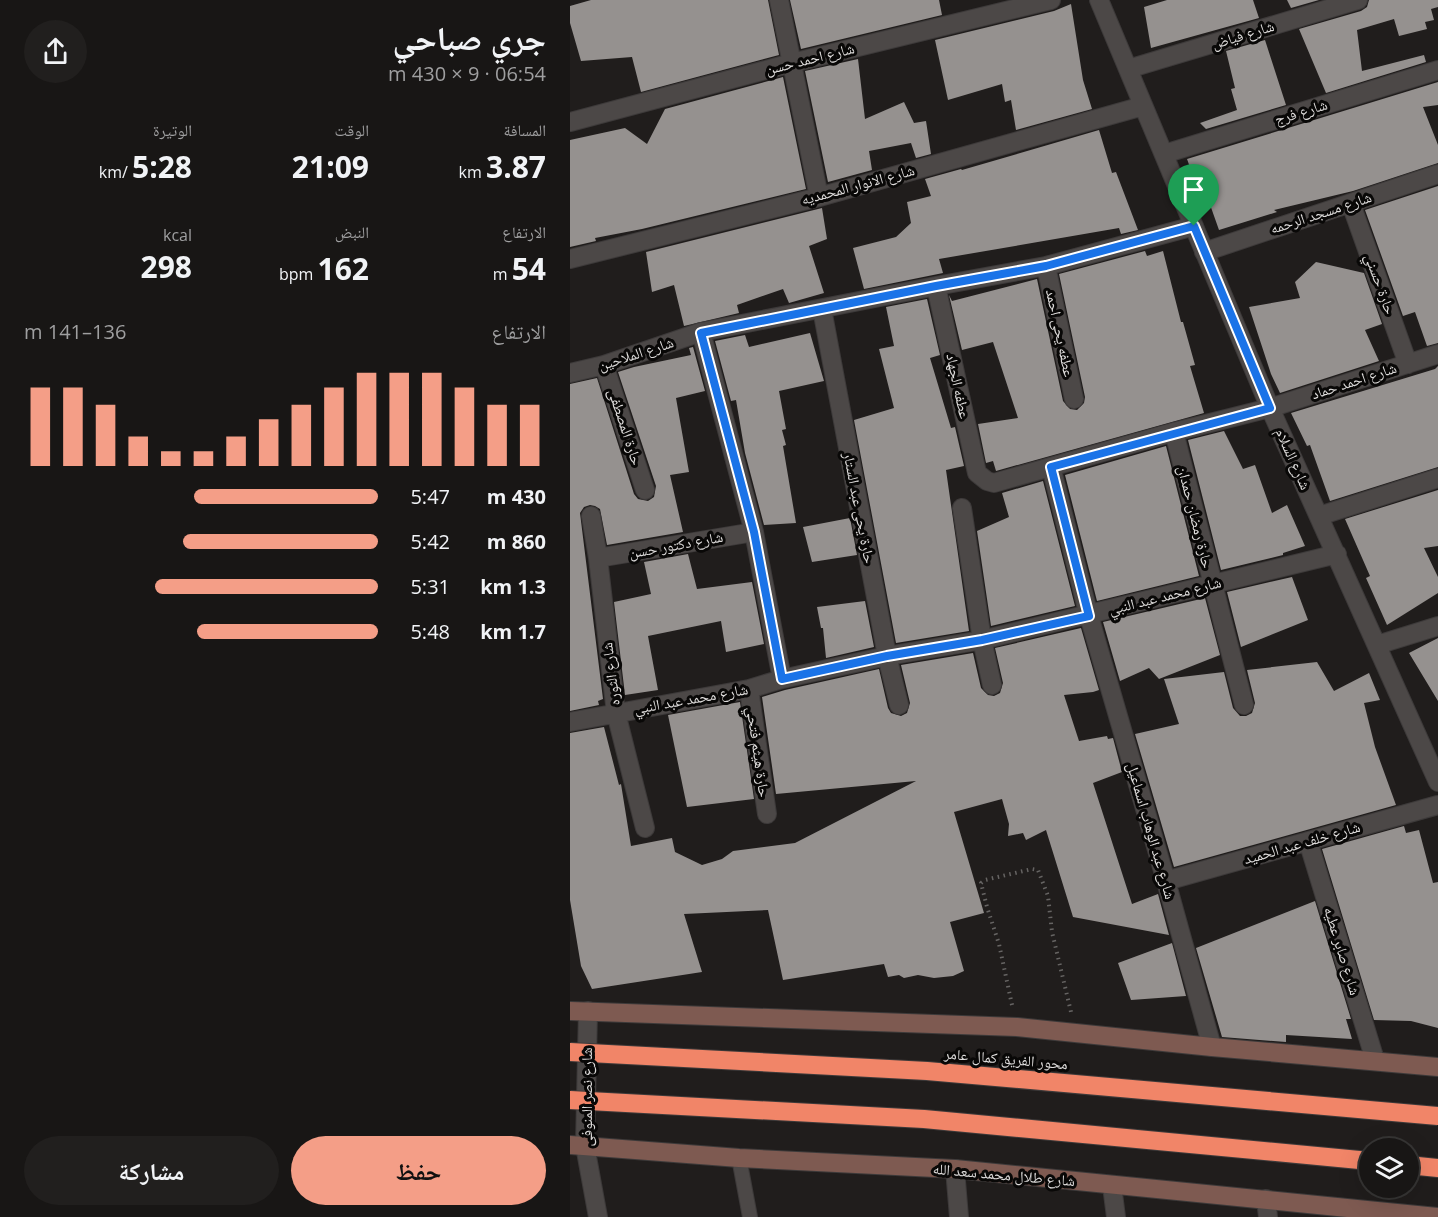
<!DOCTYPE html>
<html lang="ar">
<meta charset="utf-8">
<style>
body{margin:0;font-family:"Open Sans","Noto Naskh Arabic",sans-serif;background:#211f1e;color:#f1f3f6;direction:rtl;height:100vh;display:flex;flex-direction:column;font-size:22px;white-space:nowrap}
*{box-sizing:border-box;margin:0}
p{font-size:20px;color:#9f9fa0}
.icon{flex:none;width:33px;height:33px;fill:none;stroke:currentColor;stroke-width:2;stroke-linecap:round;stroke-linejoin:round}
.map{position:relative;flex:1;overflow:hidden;direction:ltr}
.panel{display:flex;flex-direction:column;background:#181615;width:570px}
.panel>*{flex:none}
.buttons{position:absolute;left:789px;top:1138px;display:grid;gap:12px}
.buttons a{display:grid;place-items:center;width:60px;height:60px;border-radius:50%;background:#181615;box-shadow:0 6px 24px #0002,0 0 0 2px #363534;font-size:30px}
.pin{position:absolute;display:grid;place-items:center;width:51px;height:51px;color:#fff;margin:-62px -26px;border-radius:50% 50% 50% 0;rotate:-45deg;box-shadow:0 0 6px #0007}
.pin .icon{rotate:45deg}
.round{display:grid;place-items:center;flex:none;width:63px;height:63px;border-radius:32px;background:#211f1e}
.headline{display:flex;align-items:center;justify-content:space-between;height:102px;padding:0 24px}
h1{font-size:33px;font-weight:700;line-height:45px}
.metrics{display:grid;grid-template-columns:repeat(3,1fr);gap:9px;height:102px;padding:6px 24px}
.metrics div{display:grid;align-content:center}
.metrics b{font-size:30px;font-weight:700}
.metrics small{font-size:16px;font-weight:400}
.metrics p{font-size:16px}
.chart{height:168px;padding:12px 24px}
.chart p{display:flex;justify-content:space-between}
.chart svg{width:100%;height:108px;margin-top:6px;stroke:#f49e87;stroke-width:6}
.button{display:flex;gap:12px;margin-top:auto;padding:12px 24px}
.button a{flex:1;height:69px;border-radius:36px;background:#f49e87;color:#111;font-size:24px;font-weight:700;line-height:69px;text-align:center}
.button a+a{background:#211f1e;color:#f1f3f6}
ul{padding:0 24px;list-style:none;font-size:20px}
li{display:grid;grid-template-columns:96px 72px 1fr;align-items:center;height:45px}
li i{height:15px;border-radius:8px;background:#f49e87}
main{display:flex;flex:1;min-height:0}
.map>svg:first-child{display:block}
</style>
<main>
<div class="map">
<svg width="868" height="1217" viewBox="0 0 868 1217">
<rect width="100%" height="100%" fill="#201d1c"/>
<path fill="#95918f" d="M21,0H198L209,55L71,92L62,57L11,61L0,23V6Z
M220,0H369L372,15L231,49Z
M597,0H683L689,18L581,48L574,7Z
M717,0H749L721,8Z
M799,0H868V7L861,9L864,20L855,22L857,29L829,36L824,19L787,30L792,71L854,55L856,62L756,93L729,29L791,11L797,7Z
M501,4L513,80L522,109L446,130L441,100L435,102L432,84L378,100L365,40L484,11Z
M695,40L716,105L636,129L630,123L667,110L661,89L665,88L656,51Z
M288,59L295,119L334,102L344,123L356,121L361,154L346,158L341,143L299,151L302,170L258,182L235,71Z
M213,77L236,189L72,229L25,238L26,241L0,247V140L55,128L77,144L95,109Z
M868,82V105L853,107L868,145V163L783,191L704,210L707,212L649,230L632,182L626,184L617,159Z
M529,130L542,173L546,172L568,230L551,234L549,228L369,259L373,273L294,289L283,248L326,237L341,223L337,202L361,196L355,179L391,169L392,170Z
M868,186V343L857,346L845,312L833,316L795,210Z
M252,208L257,239L239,246L254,293L219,303L213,289L167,305L169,313L114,326L104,285L82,292L76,252Z
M575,251L577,256L593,251L611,322H613L625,365L620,366L634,413L426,471L423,461L416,463L408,424L448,418L423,342L392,350L379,295L382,301L467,279L493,401L500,409L507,410L514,403L515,397L489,274Z
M746,262L794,273L812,324L795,330L809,361L710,393L701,374L679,307L730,298L725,282Z
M357,299L370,355L360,358L381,428L385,427L394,466L376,470L399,631L326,643L284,420L324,408L309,349L324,346L316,307Z
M240,333L254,381L209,391L216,429L212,430L216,445L213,446L226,523L194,525L175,453L166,400L161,401L145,341L175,335L179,347Z
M123,347L135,391L106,398L119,472L100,475L113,532L37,545L30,509L25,506L20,505L14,507L10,513L33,699L28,701L29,705L0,711V384L27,378L64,494L68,499L78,501L84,497L86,486L48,372L64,367L121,355L119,348Z
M868,366V467L760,501L740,445L737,446L721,413L865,369Z
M654,431L673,469L685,465L702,513L717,505L735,546L713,553V555L651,570L618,440Z
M596,446L629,576L527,601L495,475Z
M473,481L505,606L421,626L407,531L439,517L432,493Z
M868,490V546L854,548L868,577V593L817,625L796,578L800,576L775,519Z
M280,518L287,555L242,562L233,527Z
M118,554L127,589L182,582L194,644L156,652L151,621L78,636L88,690L55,695L44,602L81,594L74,562Z
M722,577L738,620L671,647L657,592Z
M635,598L650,655L589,679L579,668L550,681L533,622Z
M295,601L304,647L256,658L253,628H251L247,607Z
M511,628L529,690L523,692L494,695L509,741L537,736L538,739L543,738L552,772L523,783L562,904L588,894L599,935L503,917L476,830L456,840L453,833L438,836L439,824L432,799L384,812L414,913L380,922L394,971L383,976L364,978L348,975L334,978L329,975L318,977L314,964L213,980L198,910L114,914L132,972L22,989L11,966L0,900V733L34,727L49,785L51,784L61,846L102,838L105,852L132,865L152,859L163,851L225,843L346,781L206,794L192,697L215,690L309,669L318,708L321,713L331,716L337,713L340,703L331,665L403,653L411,688L418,695L424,696L430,693L433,683L425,648Z
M868,638V701L839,653Z
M747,662L764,691L799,673L810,700L794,703L805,747L826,805L604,867L565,734L609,724L594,679L654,672L663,708L670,716H676L682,713L685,703L677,670Z
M170,702L184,799L117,807L98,715Z
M834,826L836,833L849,830L863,883L868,882V1028L841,1021L804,1020L752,849Z
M745,901L781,1019H776L782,1039L716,1035V1042L652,1037L626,948Z
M602,943L616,996L561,1000L548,963Z"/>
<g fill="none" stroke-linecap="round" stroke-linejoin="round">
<g stroke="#3d3a3a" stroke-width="16">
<path id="lane" d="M169,1158L180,1217"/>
</g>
<g stroke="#3d3a3a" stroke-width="20">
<path id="street" d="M209,0L249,197
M529,0L700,408L868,782
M558,69L788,0
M0,122L222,63L481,0
M594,154L868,70
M781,204L838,364
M634,252L868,174
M0,259L249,197L573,106
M476,266L504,399
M366,286L407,473L417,481L424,483L604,432L700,408L868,354
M252,309L317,656L329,705
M131,332L184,532L212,679
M34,365L75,490
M0,373L34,365L131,332L366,286L476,266L624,226
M604,432L674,705
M481,467L519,616L596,881L642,1047
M392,508L412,640L422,685
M21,516L28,558L46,713L75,828
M749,516L868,478
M28,558L184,532
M807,645L868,626
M179,689L197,814
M0,722L179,689L212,679L317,656L412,640L767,554
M738,841L805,1060
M596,881L868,805
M18,1011L15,1146L28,1217
M385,1169L389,1217
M542,1186L546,1217
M696,1199L698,1217"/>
</g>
<g stroke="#3d3a3a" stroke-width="20">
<path id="secondary" d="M0,1011L447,1027L642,1047L868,1067
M0,1145L169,1158L385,1169L868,1217"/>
</g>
<g stroke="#3d3a3a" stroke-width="20">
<path id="highway" d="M838,1165L868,1168"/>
</g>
<path stroke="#666463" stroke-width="4" stroke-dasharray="1.5 4.5" stroke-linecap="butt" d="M442,1005L429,944L417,907L411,883L415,880L462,869L468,870L478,896L482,932L501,1012"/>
<use href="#lane" stroke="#4c4847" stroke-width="14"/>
<use href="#street" stroke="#4c4847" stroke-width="18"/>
<use href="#secondary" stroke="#7e5a51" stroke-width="18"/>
<use href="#highway" stroke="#f18568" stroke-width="18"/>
<g stroke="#3d3a3a" stroke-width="20" stroke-linecap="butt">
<path id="highway-bridge" d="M0,1052L357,1071L868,1116
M0,1100L354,1119L800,1161"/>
</g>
<use href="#highway-bridge" stroke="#f18568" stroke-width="18"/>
</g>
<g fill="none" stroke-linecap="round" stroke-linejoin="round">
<g stroke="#fff" stroke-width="12">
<path id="route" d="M624,226L700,408L481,467L519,616L412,640L317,656L212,679L184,532L131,333L366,286L476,266Z"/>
</g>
<use href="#route" stroke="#1a73e8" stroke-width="8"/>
</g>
<g text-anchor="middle" stroke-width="6" stroke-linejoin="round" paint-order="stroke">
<g font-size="15" fill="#dedcdb" stroke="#090807">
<text transform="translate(673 35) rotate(-17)" y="5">شارع فياض</text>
<text transform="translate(240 59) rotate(-14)" y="5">شارع احمد حسن</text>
<text transform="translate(731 112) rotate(-17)" y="5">شارع فرج</text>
<text transform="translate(288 185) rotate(-15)" y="5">شارع الانوار المحمديه</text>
<text transform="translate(751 213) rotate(-18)" y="5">شارع مسجد الرحمه</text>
<text transform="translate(810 284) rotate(70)" y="5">حارة حسني</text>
<text transform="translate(490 333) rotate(78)" y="5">عطفه يحى احمد</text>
<text transform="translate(66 354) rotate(-18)" y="5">شارع الملاحين</text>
<text transform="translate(784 381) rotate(-18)" y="5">شارع احمد حماد</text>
<text transform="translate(388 386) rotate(78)" y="5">عطفه الجهاد</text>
<text transform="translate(55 427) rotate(72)" y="5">حارة المصطفى</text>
<text transform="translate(723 459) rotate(66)" y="5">شارع السلام</text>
<text transform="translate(289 508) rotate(79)" y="5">حارة يحى عبد الستار</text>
<text transform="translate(625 517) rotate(76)" y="5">حارة رمضان حمدان</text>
<text transform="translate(106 545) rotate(-10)" y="5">شارع دكتور حسن</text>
<text transform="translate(595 596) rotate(-14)" y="5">شارع محمد عبد النبي</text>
<text transform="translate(41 674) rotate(-97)" y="5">شارع الثوره</text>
<text transform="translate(121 699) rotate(-10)" y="5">شارع محمد عبد النبي</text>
<text transform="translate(188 752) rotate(82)" y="5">حارة هيثم فتحي</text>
<text transform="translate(581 831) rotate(74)" y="5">شارع عبد الوهاب اسماعيل</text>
<text transform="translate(732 843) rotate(-16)" y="5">شارع خلف عبد الحميد</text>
<text transform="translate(772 951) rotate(73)" y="5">شارع صابر عطيه</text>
<text transform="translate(436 1059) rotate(5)" y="5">محور الفريق كمال عامر</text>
<text transform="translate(17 1097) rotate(-90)" y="5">شارع نصر المنوفى</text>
<text transform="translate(434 1175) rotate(5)" y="5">شارع طلال محمد سعد الله</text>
</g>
</g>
</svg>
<div class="buttons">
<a><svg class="icon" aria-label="layers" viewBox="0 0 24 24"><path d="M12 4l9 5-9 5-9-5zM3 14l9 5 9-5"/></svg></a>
</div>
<div class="pin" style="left:624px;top:226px;background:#1e9e55"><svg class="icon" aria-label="arrive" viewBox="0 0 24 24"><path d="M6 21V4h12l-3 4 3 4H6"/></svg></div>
</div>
<section class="panel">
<div class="headline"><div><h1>جري صباحي</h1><p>06:54 · 9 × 430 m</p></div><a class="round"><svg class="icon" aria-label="share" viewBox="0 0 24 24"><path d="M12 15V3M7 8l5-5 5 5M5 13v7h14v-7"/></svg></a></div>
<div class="metrics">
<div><p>المسافة</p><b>3.87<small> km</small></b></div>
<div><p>الوقت</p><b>21:09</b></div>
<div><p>الوتيرة</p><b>5:28<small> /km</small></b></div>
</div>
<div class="metrics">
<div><p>الارتفاع</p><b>54<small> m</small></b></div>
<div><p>النبض</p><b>162<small> bpm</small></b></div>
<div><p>kcal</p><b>298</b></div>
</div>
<div class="chart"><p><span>الارتفاع</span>136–141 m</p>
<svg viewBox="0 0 160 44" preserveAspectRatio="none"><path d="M5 44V12M15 44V12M25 44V19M35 44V32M45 44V38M55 44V38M65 44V32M75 44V25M85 44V19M95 44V12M105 44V6M115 44V6M125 44V6M135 44V12M145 44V19M155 44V19"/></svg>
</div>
<ul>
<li><b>430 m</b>5:47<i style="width:52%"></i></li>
<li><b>860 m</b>5:42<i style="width:55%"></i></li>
<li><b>1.3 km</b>5:31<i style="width:63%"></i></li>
<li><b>1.7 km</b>5:48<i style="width:51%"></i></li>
</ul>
<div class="button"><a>حفظ</a><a>مشاركة</a></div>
</section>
</main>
